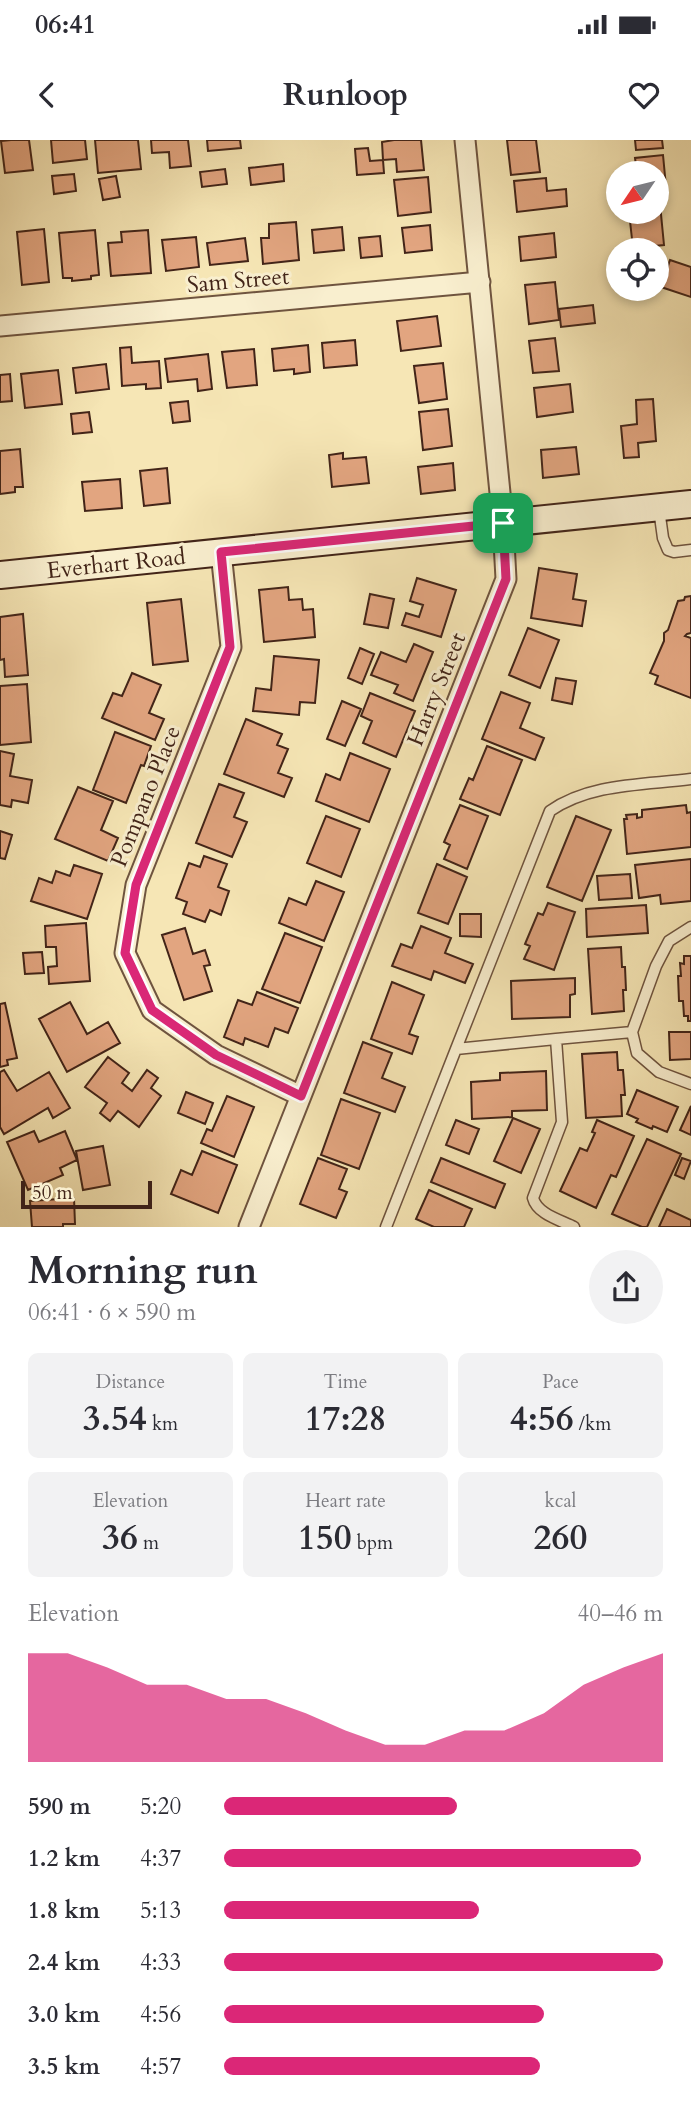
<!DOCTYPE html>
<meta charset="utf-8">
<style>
body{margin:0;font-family:Cardo,serif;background:#f2f2f3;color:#2b2b33;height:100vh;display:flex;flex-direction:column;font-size:26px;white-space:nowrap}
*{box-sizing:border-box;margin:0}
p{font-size:23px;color:#7c7c81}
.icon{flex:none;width:38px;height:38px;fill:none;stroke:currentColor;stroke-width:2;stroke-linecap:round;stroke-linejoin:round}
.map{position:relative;height:1087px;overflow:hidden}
.drawer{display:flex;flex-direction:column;background:#fff;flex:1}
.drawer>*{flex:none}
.needle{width:46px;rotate:235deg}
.fabs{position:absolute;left:606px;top:21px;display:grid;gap:14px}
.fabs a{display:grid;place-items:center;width:63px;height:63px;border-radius:50%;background:#fff;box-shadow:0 4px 10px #0003;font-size:35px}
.scale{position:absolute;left:21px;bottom:18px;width:131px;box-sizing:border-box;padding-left:7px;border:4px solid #422418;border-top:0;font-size:19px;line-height:24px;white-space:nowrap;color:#422418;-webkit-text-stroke:5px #f9efcf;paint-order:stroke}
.pin{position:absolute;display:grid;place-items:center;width:60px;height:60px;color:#fff;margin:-30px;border-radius:14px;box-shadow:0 4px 10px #0006}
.round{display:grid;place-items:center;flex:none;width:74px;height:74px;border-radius:37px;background:#f2f2f3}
.summary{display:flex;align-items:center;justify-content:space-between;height:119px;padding:0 28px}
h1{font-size:38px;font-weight:700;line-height:52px}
.figures{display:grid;grid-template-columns:repeat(3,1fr);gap:10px;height:119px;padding:7px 28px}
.figures div{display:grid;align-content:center;border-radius:10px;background:#f2f2f3;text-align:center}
.figures b{font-size:35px;font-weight:700}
.figures small{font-size:19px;font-weight:400}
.figures p{font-size:19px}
.chart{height:196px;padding:14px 28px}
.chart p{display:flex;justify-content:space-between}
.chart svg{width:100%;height:126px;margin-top:7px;fill:#db2777;opacity:.7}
ul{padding:0 28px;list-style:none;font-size:23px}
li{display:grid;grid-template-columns:112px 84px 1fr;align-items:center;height:52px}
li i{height:18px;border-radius:9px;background:#db2777}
.status{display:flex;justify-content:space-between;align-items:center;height:49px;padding:0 35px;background:#fff;direction:ltr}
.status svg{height:19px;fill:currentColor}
header{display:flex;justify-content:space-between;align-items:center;height:91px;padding:0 28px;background:#fff;font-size:32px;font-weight:700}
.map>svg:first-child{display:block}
</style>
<div class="status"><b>06:41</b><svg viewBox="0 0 49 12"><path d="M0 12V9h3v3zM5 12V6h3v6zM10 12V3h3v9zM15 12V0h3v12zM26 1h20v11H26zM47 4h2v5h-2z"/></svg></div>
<header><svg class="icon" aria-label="back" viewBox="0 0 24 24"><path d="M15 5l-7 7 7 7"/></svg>Runloop<svg class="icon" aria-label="heart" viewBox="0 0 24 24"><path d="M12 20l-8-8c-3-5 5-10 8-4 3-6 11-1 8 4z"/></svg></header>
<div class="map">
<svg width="691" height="1087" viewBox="0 0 691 1087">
<rect width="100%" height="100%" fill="#f6e6b5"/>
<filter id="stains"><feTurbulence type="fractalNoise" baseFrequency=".00286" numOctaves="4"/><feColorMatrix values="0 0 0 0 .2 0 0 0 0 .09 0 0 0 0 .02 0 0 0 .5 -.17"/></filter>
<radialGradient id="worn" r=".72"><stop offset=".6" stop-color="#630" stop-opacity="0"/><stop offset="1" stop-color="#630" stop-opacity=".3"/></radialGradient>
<path fill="#e2a580" stroke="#422418" stroke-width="2" d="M11,0H29L33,30L5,33L1,1Z
M51,0H85L87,19L53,23Z
M95,0H138L141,29L98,33Z
M151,0H188L191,26L170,28L169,12L152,13Z
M207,0H240L241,8L208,11Z
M394,0H421L424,30L397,32L396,19L383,20L382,2Z
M507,0H536L540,32L511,35Z
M635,0H662L663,8L636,10Z
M368,8L370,21L383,20L384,33L357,35L355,9Z
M663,15L667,57L656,58V33H637L635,18Z
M283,24L284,41L251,45L249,28Z
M225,29L227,44L202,47L200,32Z
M74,34L76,51L54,54L52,36Z
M116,36L120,57L103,60L99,39Z
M428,37L431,72L398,76L394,40Z
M546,38L547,51L566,49L567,66L517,72L514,41Z
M656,64H660L664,105L633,108L629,72H656Z
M296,82L299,120L263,124L261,98H269V84Z
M430,85L432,110L405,113L402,88Z
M342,87L344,110L314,113L312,90Z
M44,89L49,142L22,145L17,92Z
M95,90L99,135L91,136V139L72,141V138H63L59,93Z
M148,90L151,133L111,136L108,103L122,102L121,92Z
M554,93L556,117L521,121L519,97Z
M380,96L382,116L361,118L359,98Z
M196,97L199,127L166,131L162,100Z
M245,98L248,121L210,125L207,103Z
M670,120L691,127V157L661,147Z
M555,142L559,180L529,184L525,145Z
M593,165L595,183L561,187L559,169Z
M437,176L441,206L401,211L397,181Z
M555,198L559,231L533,233L529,201Z
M355,200L357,225L324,228L322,203Z
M308,205L310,232L294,234V229L274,231L272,209Z
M131,207L132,223L159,221L161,248L146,249V244L122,246L120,208Z
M254,209L257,245L227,248L222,212Z
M208,214L212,249L198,251L197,239L168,242L165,219Z
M443,223L447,259L419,263L414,226Z
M106,224L109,249L76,253L73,228Z
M58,230L62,264L25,268L21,234Z
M10,234L12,261L0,262V235Z
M570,244L573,272L537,277L534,248Z
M653,259L656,301L638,303L639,317L624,318L621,286L637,284L636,260Z
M188,261L190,281L173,283L170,263Z
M448,269L452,306L423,310L419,272Z
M89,272L92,292L73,294L71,274Z
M576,307L579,334L543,338L541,310Z
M20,309L23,347H15V352L0,354V311Z
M343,313V319L366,317L369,343L332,347L329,315Z
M453,323L455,350L421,354L418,327Z
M167,328L170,363L144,366L140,331Z
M120,339L122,368L85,371L82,342Z
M539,428L577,434L573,459L586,461L582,486L531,478Z
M417,438L456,450L441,497L402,485L406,473L419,477L423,465L410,461Z
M288,447L289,460L302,459L303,470L313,469L315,497L264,502L259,450Z
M370,454L394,459L388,488L364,484Z
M691,456V493L687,494L685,496L691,498V558L655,544L658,536L650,533L664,501V493L668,490L678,461L684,460L685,457Z
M181,459L188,521L153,525L147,463Z
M23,474L28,535L5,537L4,519L0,520V477Z
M528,488L559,500L540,548L509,535Z
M414,504L433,512L413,561L394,553L398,545L371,535L381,512L406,522Z
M360,508L374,514L362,544L348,538Z
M274,516L319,520L315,563L300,562L299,575L253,571L256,548L271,550Z
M132,533L161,545L149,573L164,579L155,600L102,578L113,553L122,556Z
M556,538L576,541L572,564L552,560Z
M27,544L31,602L0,605V546Z
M501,552L530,563L520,588L544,598L535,620L482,599Z
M370,553L415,571L396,617L363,603L372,581L361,576Z
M342,561L361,569L345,606L327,599Z
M246,579L282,594L277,605L288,609L278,633L292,638L284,657L224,634Z
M115,592L151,606L144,626L141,625L126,663L93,650Z
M487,606L522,620L500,675L460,659L469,638L473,640Z
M0,611L14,614L10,636L32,640L28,663L12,660L11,667L0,665Z
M350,613L390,629L369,682L316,661L326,634L340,640Z
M219,644L244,653L234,677L247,682L232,717L196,703Z
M78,647L113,661L101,690L118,698L108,721L55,699Z
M460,665L488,676L467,729L444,719L450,705L444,702Z
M686,665L687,673L691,672V707L627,714L624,679H627L626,675L637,674V678L642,677V670Z
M326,676L360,689L341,737L307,723Z
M576,676L611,690L582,761L547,747Z
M0,691L12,695L5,719L0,718Z
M204,716L227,724L218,747L229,751L221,775L210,770L205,782L183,774L187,762L176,758L189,723L200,727Z
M691,719V761L661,764L660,755L639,758L635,725Z
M437,724L467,737L448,784L418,773Z
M74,725L102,734L87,779L31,761L39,738L52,743L56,731L70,736Z
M630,734L632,758L599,760L597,736Z
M316,741L344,752L324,801L279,783L289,758L306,765Z
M548,763L575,772L554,830L524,819L530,806L525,804L538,773L543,775Z
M646,765L648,793L587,797L586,769Z
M460,774H481V797L460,796Z
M86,783L90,841L49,844L48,827L57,826L56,807H46L45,786Z
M421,786L451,798L445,813L473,824L465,843L434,831L431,840L392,826L401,804L412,808Z
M185,788L193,814L205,810L210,825L204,826L212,851L184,860L162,795Z
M285,793L322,807L300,863L262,849Z
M621,807L622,827H625L626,850H623L624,871L592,874L588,809Z
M42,812L44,833L25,834L23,813Z
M684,816H691V881H688V876H684L683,861H679L678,836H681L680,823L684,824Z
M575,838V854L570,855V877L512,879L511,841Z
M392,842L424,855L409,894L418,897L412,914L371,899Z
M257,852L298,868L288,893L275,888L268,907L245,898L243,905L224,897L238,860L252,865Z
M70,862L87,894L108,882L120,903L67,932L39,879Z
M5,863L17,918L7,920L8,925L0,927V864Z
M669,892H691V919L670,920Z
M363,902L392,913L382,938L405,947L395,972L344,953Z
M617,912L618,930H623L625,955H621L622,976L586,978L582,914Z
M108,917L129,933L122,943L132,951L147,930L158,938L151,948L161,956L139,987L118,971L110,981L100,973L107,963L85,947Z
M4,930L17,951L49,932L70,968L53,978L48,968L4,994L0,987V932Z
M546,931L547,970L512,971V977L472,979L471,942L500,940V933Z
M637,950L678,967L667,992L653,986L652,989L636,982L638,979L627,974Z
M186,952L213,963L205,984L178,973Z
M227,956L254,967L234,1017L201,1003L207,989L212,991Z
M341,959L380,973L359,1029L321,1015Z
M691,966V995L680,990Z
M513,978L540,989L521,1033L494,1021Z
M456,980L479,989L469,1014L446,1005Z
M597,980L634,996L616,1037L611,1035L596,1068L560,1051L580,1008L587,1011L595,993L592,992Z
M34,991L39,1002L65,991L77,1020L60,1028L63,1035L28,1050L7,1002Z
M647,999L681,1014L647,1087H642L612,1074Z
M103,1006L110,1045L83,1050L76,1011Z
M202,1011L237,1025L218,1073L171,1054L181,1030L192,1035Z
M318,1018L347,1029L339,1049L347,1052L336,1078L300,1064Z
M441,1018L505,1044L495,1068L431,1042Z
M682,1018L691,1021L684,1039L675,1035Z
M429,1050L472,1069L464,1087H434L416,1079Z
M74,1058L75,1084H63V1087H32L30,1061Z
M667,1069L691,1080V1087H659Z"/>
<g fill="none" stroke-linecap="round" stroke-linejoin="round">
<g stroke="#6f543f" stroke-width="13">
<path id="lane" d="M659,369L663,398L668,410L674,412L691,410
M691,787L669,801L656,826L632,892L637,913L659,932L691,944
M556,899L632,892
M456,909L550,671C590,643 644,645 691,639
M386,1087L456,909L556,899L562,982L533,1058C537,1074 560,1080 574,1087"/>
</g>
<g stroke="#6f543f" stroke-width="23">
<path id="street" d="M0,186L480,142
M221,412L231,507L136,745L125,813L152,870L216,915L301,956
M249,1087L506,439L503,383L465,0"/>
</g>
<g stroke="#422418" stroke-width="30">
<path id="secondary" d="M0,435L691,364"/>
</g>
<use href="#lane" stroke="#f9efcf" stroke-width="10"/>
<use href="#street" stroke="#f9efcf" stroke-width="19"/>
<use href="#secondary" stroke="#f9efcf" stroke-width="26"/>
</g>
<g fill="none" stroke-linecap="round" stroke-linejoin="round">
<g stroke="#fff" stroke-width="14">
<path id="route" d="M503,383L506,439L301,956L216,915L152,870L125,813L136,745L230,507L221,412Z"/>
</g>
<use href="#route" stroke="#db2777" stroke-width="9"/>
</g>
<g text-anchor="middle" stroke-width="6" stroke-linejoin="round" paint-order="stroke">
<g font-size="23" fill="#422418" stroke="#f9efcf">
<text transform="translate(238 140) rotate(-5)" y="8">Sam Street</text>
<text transform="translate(116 423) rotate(-6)" y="8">Everhart Road</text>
<text transform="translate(436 549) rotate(-68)" y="8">Harry Street</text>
<text transform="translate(145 656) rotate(-68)" y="8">Pompano Place</text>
</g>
</g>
<rect width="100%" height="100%" filter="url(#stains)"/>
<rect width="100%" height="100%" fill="url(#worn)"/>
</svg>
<div class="fabs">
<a><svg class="needle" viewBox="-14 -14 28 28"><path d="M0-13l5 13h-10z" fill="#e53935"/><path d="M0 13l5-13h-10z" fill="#7c7c81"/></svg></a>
<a><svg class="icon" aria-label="locate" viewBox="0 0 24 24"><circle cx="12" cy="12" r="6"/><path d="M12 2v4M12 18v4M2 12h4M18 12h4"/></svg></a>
</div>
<div class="scale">50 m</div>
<div class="pin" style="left:503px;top:383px;background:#1e9e55"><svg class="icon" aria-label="arrive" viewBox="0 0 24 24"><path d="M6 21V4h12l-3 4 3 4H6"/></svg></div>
</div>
<section class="drawer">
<div class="summary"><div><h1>Morning run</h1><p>06:41 · 6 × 590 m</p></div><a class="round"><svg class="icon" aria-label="share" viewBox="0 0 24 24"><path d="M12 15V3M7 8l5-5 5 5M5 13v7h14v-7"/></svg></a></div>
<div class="figures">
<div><p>Distance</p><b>3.54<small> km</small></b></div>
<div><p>Time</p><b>17:28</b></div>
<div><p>Pace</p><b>4:56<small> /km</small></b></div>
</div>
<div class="figures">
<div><p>Elevation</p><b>36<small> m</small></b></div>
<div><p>Heart rate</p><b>150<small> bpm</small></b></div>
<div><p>kcal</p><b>260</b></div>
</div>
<div class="chart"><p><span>Elevation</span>40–46 m</p>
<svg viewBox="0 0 160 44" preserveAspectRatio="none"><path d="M0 44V6L10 6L20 11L30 17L40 17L50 22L60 22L70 27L80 33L90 38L100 38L110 33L120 33L130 27L140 17L150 11L160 6V44z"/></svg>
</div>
<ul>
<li><b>590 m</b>5:20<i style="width:53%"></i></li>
<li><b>1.2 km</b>4:37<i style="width:95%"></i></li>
<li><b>1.8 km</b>5:13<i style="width:58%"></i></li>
<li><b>2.4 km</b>4:33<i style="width:100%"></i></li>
<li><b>3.0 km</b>4:56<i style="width:73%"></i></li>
<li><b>3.5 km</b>4:57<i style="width:72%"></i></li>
</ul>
</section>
